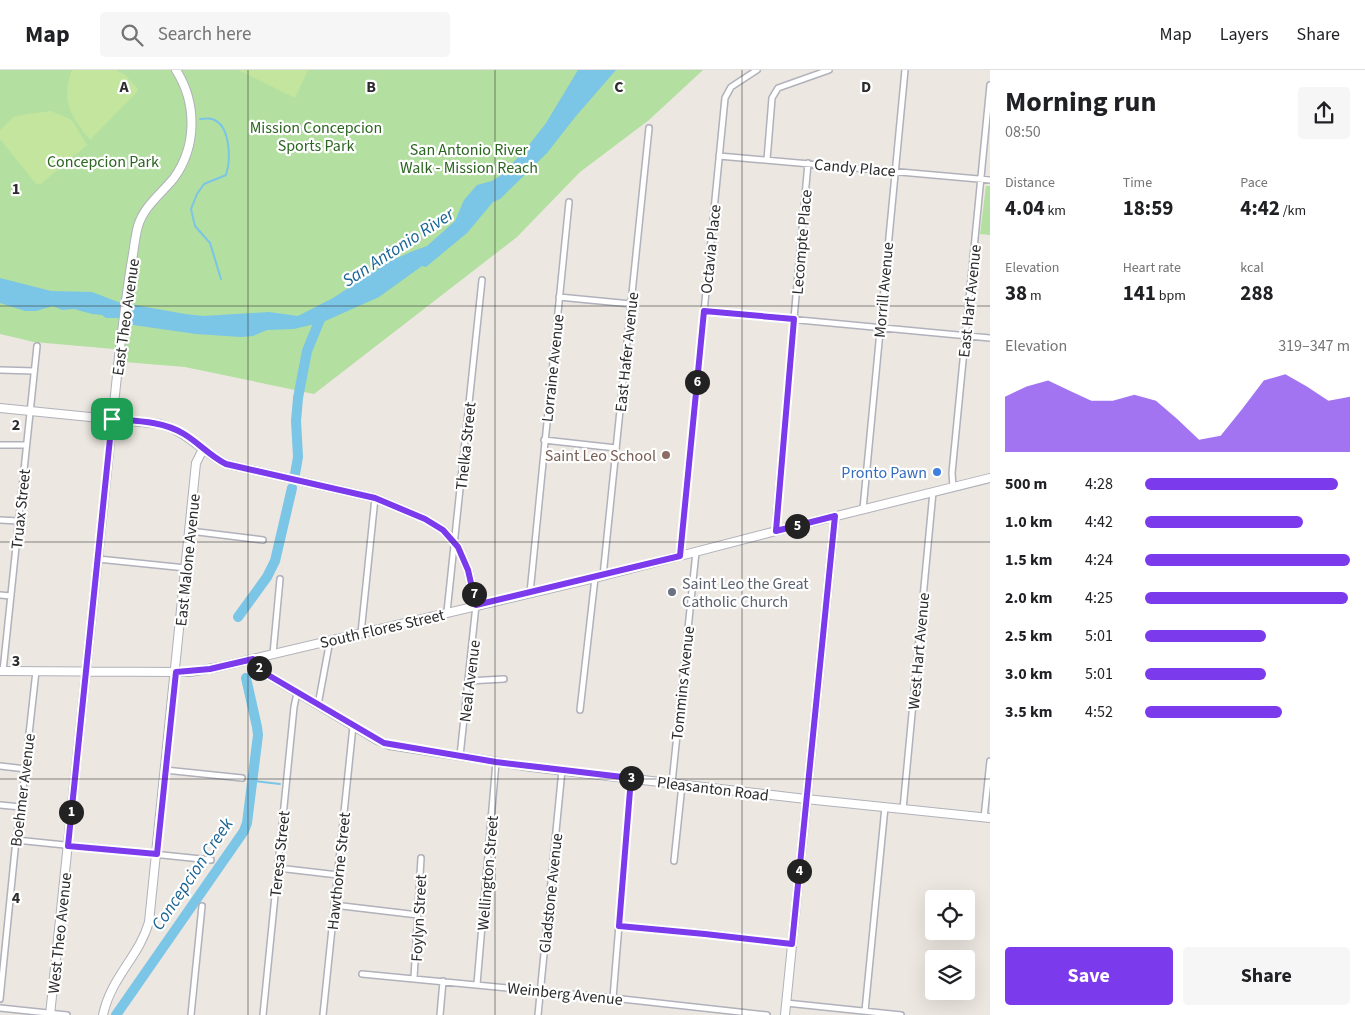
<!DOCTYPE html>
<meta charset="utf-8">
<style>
body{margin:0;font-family:"Source Sans 3",sans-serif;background:#f6f6f6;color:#202124;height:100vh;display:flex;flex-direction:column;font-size:19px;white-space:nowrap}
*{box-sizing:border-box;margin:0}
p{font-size:16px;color:#757577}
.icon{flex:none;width:28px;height:28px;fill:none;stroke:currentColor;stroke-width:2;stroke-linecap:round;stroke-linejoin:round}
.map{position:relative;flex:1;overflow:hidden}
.drawer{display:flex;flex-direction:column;background:#fff;width:375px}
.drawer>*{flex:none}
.controls{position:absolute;left:925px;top:820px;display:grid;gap:10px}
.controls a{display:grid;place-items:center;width:50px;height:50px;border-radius:5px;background:#fff;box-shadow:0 5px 20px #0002;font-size:25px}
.pin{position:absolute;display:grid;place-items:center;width:42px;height:42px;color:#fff;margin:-21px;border-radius:10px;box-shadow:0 2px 8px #0006}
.km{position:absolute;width:25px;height:25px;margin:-12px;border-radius:50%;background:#222;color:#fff;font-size:14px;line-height:25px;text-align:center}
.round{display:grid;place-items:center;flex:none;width:52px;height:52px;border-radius:5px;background:#f6f6f6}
.headline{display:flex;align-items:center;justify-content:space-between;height:85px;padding:0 15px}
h1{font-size:28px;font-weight:700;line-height:38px}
.figures{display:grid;grid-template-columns:repeat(3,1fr);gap:8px;height:85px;padding:5px 15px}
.figures div{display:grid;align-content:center}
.figures b{font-size:21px;font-weight:700}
.figures small{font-size:14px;font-weight:400}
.figures p{font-size:14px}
.chart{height:140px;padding:10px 15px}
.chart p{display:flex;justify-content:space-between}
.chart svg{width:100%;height:90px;margin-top:5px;fill:#7c3aed;opacity:.7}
.button{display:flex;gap:10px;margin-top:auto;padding:10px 15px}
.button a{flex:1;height:58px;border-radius:5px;background:#7c3aed;color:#fff;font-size:20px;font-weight:700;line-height:58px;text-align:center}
.button a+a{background:#f6f6f6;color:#202124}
ul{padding:0 15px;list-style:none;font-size:16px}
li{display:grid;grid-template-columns:80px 60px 1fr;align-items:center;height:38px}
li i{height:12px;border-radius:6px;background:#7c3aed}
header{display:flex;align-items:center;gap:30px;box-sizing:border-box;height:70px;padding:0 25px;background:#fff;border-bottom:1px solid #e0e0e0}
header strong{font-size:24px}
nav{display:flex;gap:28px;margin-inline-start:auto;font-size:18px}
.search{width:350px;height:45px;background:#f6f6f6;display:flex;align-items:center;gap:12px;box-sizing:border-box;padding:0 18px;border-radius:5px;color:#757577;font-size:19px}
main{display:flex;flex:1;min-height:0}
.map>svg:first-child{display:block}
</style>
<header>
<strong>Map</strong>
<div class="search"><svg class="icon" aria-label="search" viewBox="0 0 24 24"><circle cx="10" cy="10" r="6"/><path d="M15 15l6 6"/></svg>Search here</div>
<nav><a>Map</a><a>Layers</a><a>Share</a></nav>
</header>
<main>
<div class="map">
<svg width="990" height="945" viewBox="0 0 990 945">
<rect width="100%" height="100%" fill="#ece7e0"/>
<path fill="#b3dfa0" d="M0,0H703L649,50L580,102L517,167L314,324L185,297L124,292L125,280L34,272L0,264Z
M986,116H990V165L980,164Z"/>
<path fill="#c3e59d" d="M72,0H116L125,5L138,19L137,22L90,70C71,46 60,31 72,0Z
M238,0H308L295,28Z
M51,41L72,50L87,75L41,114H36L0,69V60L13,47L27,44Z"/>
<path fill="#7bc5e6" d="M578,0H616L576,46L547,83L500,129L493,132L467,163L426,197L422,196L379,227L323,252L294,259L267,260L253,266L241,267L196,264L133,255L118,248H106L102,245L92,244L74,239L62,240L53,236L36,241H25L0,233V208L51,221L92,222L118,232L185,244L203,246L269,242L298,246L333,228L388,192L413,181L427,176L455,151L464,130L477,115L492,111L501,105L525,80L546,53Z"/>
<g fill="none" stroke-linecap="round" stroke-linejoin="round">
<path stroke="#7bc5e6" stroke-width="2" d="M200,49C203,49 209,48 212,49C231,55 231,90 226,105L204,114L197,124L191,139L195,156L210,173L221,209
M253,711L280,714"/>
<path stroke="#7bc5e6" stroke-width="10" d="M295,404L298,387L296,351L298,328L307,281L323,242
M238,547L267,507L275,491L292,418
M116,945L244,761L247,753L258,665L257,657L246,608"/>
<g stroke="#b0b1bb" stroke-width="8">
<path id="street" d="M719,86L990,110
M767,90L772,28L778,18L829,0
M559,227L631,234
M704,241L990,268
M0,300L34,301
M544,370L616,378
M0,375H26
M953,417L952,403L990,15
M863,439L905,0
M0,450L19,451
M190,461L263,470
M776,461V448L808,93
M680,486L725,28L731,17L757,0
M98,489L186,498
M603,506L649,58
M530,523L569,132
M0,525L11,526
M447,542L482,210
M361,563L375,428
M273,584L280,509
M3,601L37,276
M468,611L504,609
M318,635L330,570
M580,640L595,508
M460,686L476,535
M0,696L26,699
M165,700L242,708
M672,713L696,482
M0,735L21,737
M903,739L933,422
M984,748L990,691
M16,770L211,790
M674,791L682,715
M278,798L338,805
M334,835L418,845
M619,856L705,863L792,874
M362,904L613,928L767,945
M414,908L421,788
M477,914L496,692
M613,928L631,708
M0,929L16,770L21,737L36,601
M786,933L901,945
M0,938L67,945
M865,941L885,737
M191,945L202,836
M263,945L294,637L297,623
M323,945L353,656
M440,945L443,911
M538,945L562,700"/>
</g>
<g stroke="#b0b1bb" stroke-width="10">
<path id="secondary" d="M0,338L160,354C188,362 201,381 226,394L375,428L425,449L443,460L458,477L468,500L476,535
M253,589L256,595L263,602L377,670L389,675L531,697L806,729L990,748
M0,601L176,602H190L219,597L595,508L776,461L990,408
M50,945L120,277C124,248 127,219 132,190C134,179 135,167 138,156C144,136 161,124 174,108C197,76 197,33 176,0
M103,945C111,907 139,887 149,852L196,393L203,379
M785,945L835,446"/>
</g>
<use href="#street" stroke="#fff" stroke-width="5"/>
<use href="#secondary" stroke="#fff" stroke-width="8"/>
</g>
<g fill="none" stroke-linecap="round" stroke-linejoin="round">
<g stroke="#fff" stroke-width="10">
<path id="route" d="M704,241L794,249L776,461L835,446L792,874L705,864L619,856L631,708L496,692L384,673L263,602L256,595L253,589L210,599L176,602L157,784L68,776L112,349C136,351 163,351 184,364C199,373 210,386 226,394L375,428L425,449L443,460L458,477L468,500L476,535L680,486Z"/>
</g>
<use href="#route" stroke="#7c3aed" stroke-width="6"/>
</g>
<path fill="none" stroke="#2c2c2c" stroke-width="1" stroke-opacity="0.55" d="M248,0V945M495,0V945M742,0V945M0,236H990M0,472H990M0,709H990"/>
<circle fill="#8d6e63" stroke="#fff" stroke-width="2" cx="666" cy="385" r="5"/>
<circle fill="#3f7fe0" stroke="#fff" stroke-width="2" cx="937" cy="402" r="5"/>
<circle fill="#6b7280" stroke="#fff" stroke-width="2" cx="672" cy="522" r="5"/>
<g text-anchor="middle" stroke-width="4.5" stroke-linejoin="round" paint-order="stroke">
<g font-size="16" fill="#2b6520" stroke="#fff">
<text x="316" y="63">Mission Concepcion<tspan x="316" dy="18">Sports Park</tspan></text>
<text x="469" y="85">San Antonio River<tspan x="469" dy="18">Walk - Mission Reach</tspan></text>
<text x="103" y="97">Concepcion Park</text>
</g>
<g font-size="16" fill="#2c2c2c" stroke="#fff">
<text transform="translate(855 97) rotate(5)" y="6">Candy Place</text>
<text transform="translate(801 172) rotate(-85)" y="6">Lecompte Place</text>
<text transform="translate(710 179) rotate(-84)" y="6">Octavia Place</text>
<text transform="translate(883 220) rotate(-85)" y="6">Morrill Avenue</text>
<text transform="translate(969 231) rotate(-84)" y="6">East Hart Avenue</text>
<text transform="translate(125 247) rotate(-82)" y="6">East Theo Avenue</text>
<text transform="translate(626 282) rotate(-84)" y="6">East Hafer Avenue</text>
<text transform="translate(552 298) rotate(-84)" y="6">Lorraine Avenue</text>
<text transform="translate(465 376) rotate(-84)" y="6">Thelka Street</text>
<text transform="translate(20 439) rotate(-84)" y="6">Truax Street</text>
<text transform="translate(187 490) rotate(-84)" y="6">East Malone Avenue</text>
<text transform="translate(382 558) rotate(-13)" y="6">South Flores Street</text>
<text transform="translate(918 581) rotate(-85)" y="6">West Hart Avenue</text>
<text transform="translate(469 611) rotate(-83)" y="6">Neal Avenue</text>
<text transform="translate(682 613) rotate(-84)" y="6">Tommins Avenue</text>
<text transform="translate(713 718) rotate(7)" y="6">Pleasanton Road</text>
<text transform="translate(22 720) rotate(-83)" y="6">Boehmer Avenue</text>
<text transform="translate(279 784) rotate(-84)" y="6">Teresa Street</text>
<text transform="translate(338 801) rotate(-84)" y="6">Hawthorne Street</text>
<text transform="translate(487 803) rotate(-85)" y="6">Wellington Street</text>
<text transform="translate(550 823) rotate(-84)" y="6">Gladstone Avenue</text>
<text transform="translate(418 848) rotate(-87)" y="6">Foylyn Street</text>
<text transform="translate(59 863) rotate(-84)" y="6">West Theo Avenue</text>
<text transform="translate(565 923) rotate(6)" y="6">Weinberg Avenue</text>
</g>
<g font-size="16" fill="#785e54" stroke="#fff" text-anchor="end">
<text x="656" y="391">Saint Leo School</text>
</g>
<g font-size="16" fill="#366cbe" stroke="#fff" text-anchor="end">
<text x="927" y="408">Pronto Pawn</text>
</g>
<g font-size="16" fill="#5b616d" stroke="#fff" text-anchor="start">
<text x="682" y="519">Saint Leo the Great<tspan x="682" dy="18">Catholic Church</tspan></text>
</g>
<g font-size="18" font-style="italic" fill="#186494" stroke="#fff">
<text transform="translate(398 177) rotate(-33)" y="6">San Antonio River</text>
<text transform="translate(192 804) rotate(-56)" y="6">Concepcion Creek</text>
</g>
</g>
<g font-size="16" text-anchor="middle" font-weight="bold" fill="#2c2c2c" stroke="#fff" stroke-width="4.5" stroke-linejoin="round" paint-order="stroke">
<text x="124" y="22">A</text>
<text x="371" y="22">B</text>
<text x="619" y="22">C</text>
<text x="866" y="22">D</text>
<text x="16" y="124">1</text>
<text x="16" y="360">2</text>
<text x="16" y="596">3</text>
<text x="16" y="833">4</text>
</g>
</svg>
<div class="controls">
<a><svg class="icon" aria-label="locate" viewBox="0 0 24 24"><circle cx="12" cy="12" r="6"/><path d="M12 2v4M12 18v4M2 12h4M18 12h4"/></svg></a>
<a><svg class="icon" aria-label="layers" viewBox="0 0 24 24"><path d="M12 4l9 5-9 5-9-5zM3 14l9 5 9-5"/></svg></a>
</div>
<div class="pin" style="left:112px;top:349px;background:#1e9e55"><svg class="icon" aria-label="arrive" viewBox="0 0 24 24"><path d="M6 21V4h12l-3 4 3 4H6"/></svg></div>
<b class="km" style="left:71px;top:742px">1</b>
<b class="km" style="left:259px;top:598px">2</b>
<b class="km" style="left:631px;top:708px">3</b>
<b class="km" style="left:799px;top:801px">4</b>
<b class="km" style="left:797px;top:456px">5</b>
<b class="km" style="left:697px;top:312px">6</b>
<b class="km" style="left:474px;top:524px">7</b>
</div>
<section class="drawer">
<div class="headline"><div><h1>Morning run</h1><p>08:50</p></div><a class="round"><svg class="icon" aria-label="share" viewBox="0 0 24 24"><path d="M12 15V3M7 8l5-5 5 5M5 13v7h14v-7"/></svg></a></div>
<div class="figures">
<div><p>Distance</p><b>4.04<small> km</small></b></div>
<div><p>Time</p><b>18:59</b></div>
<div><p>Pace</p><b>4:42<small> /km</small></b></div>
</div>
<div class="figures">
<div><p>Elevation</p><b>38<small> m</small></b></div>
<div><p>Heart rate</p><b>141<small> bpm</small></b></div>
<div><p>kcal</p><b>288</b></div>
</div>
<div class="chart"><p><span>Elevation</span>319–347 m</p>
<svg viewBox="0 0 160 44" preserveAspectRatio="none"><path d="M0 44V17L10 12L20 9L30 14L40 19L50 19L60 16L70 19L80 28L90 38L100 36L110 23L120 9L130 6L140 12L150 19L160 17V44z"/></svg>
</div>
<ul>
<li><b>500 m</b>4:28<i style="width:94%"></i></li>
<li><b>1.0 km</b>4:42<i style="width:77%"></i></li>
<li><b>1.5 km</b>4:24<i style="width:100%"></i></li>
<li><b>2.0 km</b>4:25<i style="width:99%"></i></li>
<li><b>2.5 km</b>5:01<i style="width:59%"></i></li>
<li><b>3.0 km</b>5:01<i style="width:59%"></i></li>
<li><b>3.5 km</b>4:52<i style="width:67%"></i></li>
</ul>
<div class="button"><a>Save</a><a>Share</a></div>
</section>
</main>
